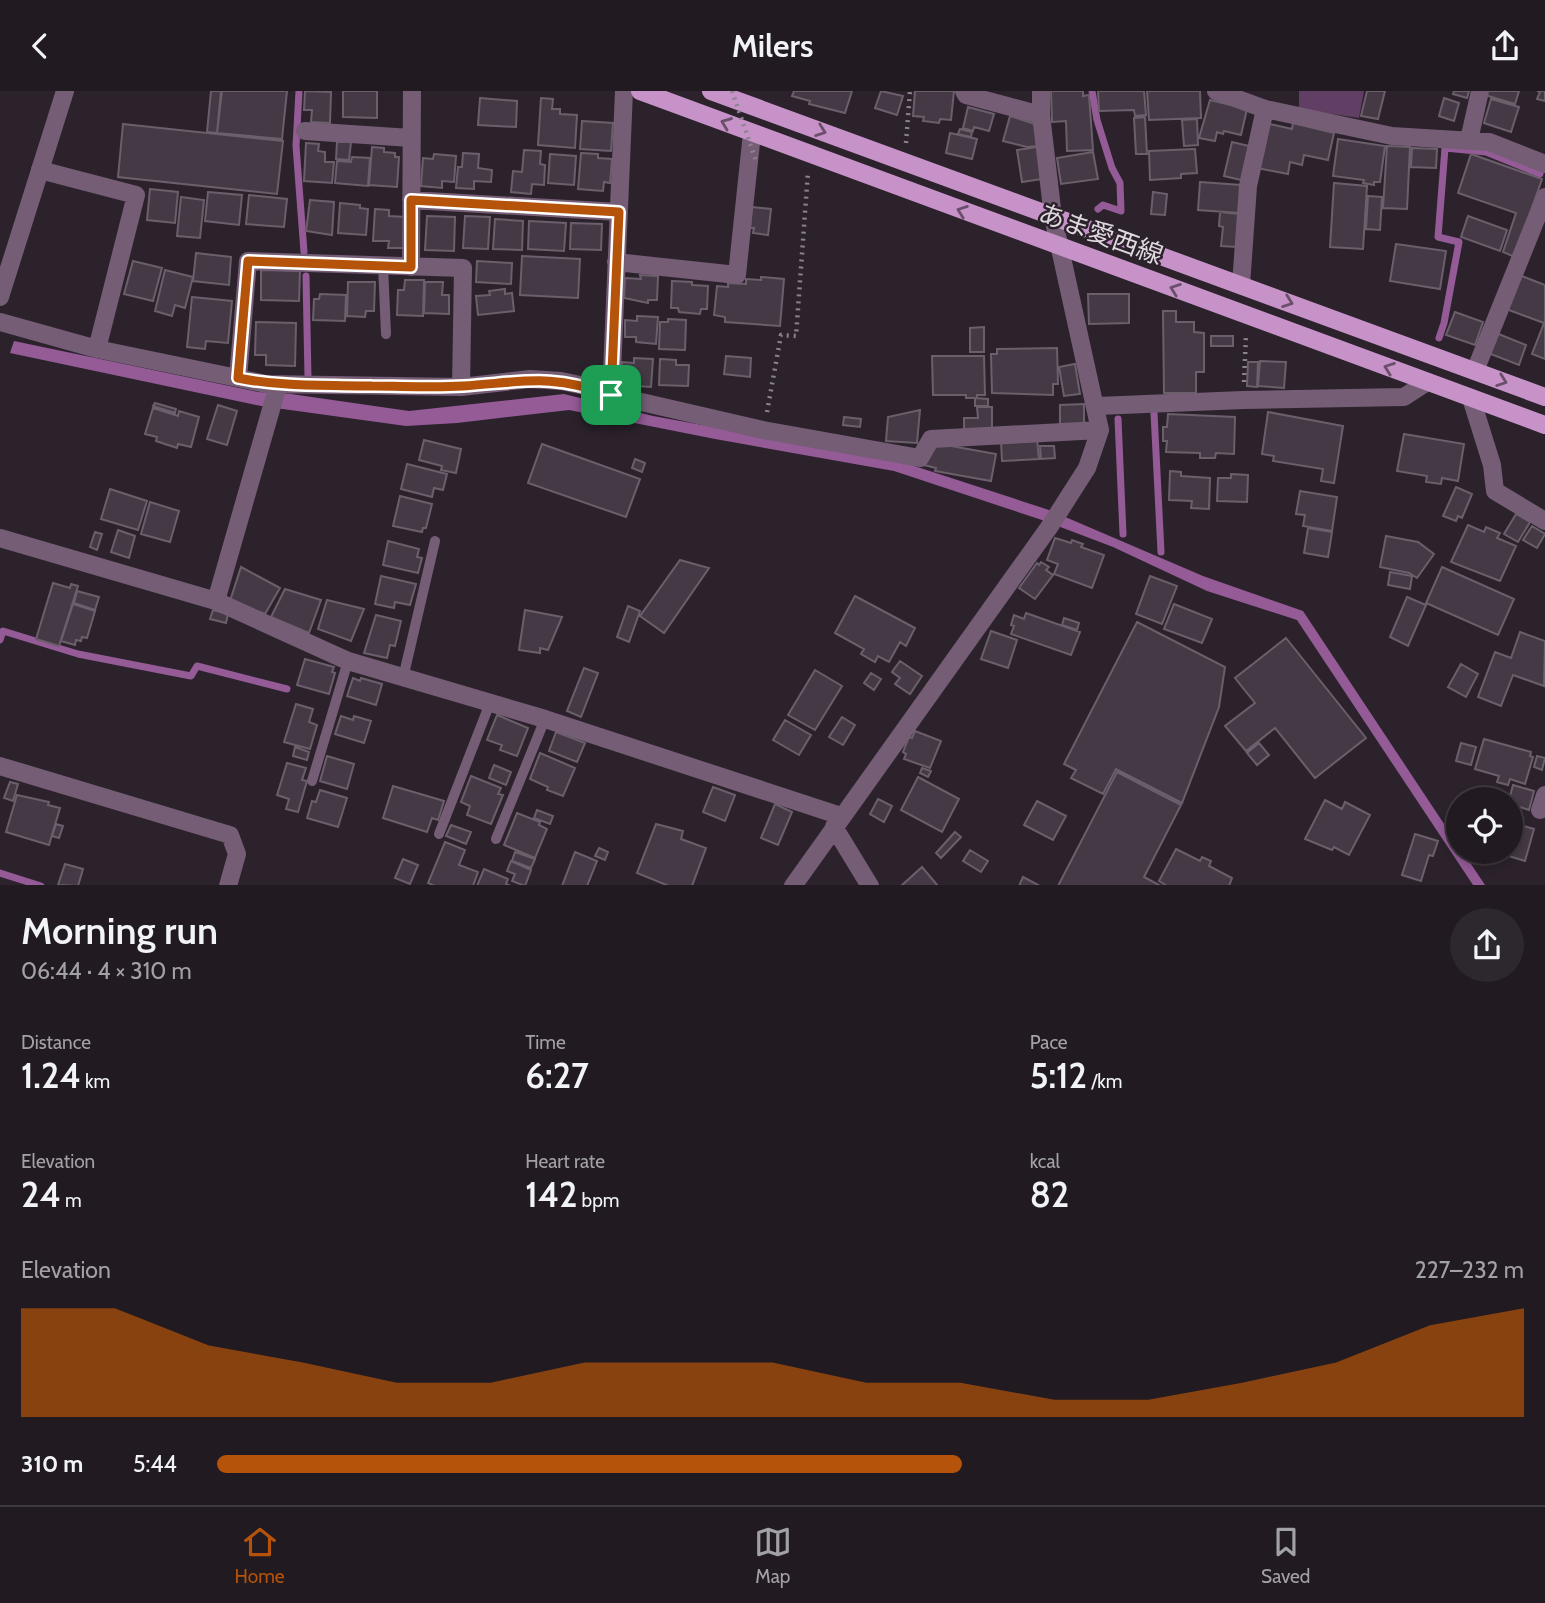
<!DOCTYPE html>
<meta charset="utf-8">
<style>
body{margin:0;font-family:Cabin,"Noto Sans JP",sans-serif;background:#2d272e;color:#f1f3f6;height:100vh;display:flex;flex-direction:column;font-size:26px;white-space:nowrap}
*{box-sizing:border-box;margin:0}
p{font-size:23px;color:#a2a1a5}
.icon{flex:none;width:38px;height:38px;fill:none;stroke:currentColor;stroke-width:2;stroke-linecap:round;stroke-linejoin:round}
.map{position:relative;height:794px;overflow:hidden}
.panel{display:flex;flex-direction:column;background:#211a21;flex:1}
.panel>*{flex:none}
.tools{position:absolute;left:1446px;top:696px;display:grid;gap:14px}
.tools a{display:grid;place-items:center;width:77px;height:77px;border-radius:50%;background:#211a21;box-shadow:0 4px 10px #0003,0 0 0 2px #3e383f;font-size:35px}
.pin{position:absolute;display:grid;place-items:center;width:60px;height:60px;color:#fff;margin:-30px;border-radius:14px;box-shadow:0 4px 10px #0006}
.round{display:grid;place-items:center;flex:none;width:74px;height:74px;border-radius:37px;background:#2d272e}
.headline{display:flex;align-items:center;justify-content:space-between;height:119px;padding:0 21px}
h1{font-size:38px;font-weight:600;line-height:52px}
.stats{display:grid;grid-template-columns:repeat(3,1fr);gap:10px;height:119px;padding:7px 21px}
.stats div{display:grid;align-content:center}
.stats b{font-size:35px;font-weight:600}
.stats small{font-size:19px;font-weight:400}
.stats p{font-size:19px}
.chart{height:196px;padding:14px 21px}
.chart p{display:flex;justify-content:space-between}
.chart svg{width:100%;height:126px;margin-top:7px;fill:#b45309;opacity:.7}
ul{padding:0 21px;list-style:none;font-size:23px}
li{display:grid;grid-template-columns:112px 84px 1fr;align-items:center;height:52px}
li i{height:18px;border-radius:9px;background:#b45309}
header{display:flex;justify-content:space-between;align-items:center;height:91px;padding:0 21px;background:#211a21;font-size:32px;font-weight:600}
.tab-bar{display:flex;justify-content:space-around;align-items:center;height:98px;border-top:2px solid #3e383f;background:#211a21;font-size:19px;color:#a2a1a5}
.tab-bar a{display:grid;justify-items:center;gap:4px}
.tab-bar .active{color:#b45309}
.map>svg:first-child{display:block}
</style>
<header><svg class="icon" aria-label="back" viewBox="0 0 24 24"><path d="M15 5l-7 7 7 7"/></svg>Milers<svg class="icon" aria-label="share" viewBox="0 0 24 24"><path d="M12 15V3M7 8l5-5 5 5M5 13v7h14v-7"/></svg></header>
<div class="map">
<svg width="1545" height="795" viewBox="0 0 1545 795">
<rect width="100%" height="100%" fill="#2c222c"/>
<path fill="#613e63" d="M1299,0H1364L1359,27L1299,18Z"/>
<path fill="#945b97" d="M14,250L258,301L291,303L409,320L564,303L653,325L899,370L1049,419L1203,485L1303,520L1458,754V761H1463L1485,794H1473L1297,529L1207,500L1113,456L1042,429L894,380L715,348L569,319L457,332L406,335L261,315L10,262Z"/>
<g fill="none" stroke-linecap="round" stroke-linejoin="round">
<path stroke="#945b97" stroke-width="7" d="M299,0L296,55L304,161
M1092,0L1097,29L1112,77L1120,92L1121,120L1103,114L1098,118
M306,185L308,287
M1439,247L1444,232L1459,151L1438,146L1445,57L1486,61L1540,83
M1154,322L1161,461
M1118,328L1123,443
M0,549L3,540L78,563L191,585L197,575L287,598
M0,782L41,795"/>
</g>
<path fill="#443944" stroke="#6b5f6b" stroke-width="2" d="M211,0H221L217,42L207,41Z
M222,0H287L282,48L217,42Z
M305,0L331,1L330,32L311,31L312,19H304Z
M343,0H377V27L343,26Z
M794,0H852L845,22L809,13L810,10L792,5Z
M881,0L903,5L897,24L875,17Z
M915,0H954L951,29L940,28L939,32L923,30L924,26L913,25Z
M1051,0H1083V5L1089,4L1093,59L1067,60L1066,30L1052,31Z
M1098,0H1144L1146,24L1135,25L1134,19L1099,20Z
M1147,0H1200L1201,27L1149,29Z
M1367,0H1385L1378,28L1361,25Z
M1454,0H1469L1467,7L1453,3Z
M1486,0H1519L1515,13L1485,4Z
M1537,0H1545V10L1537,8L1540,1Z
M480,7L517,10L516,36L478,34Z
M541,7L553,8L552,18H560V23L577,24L575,57L538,54Z
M1444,7L1459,12L1454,30L1439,25Z
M1491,8L1519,16L1511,41L1484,32Z
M1210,9L1247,18L1241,44L1224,40L1223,43L1217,41L1215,50L1199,47Z
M968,16L994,23L989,40L974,36L973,40L963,37Z
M1010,25L1035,33L1039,55L1027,56L1003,50Z
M1145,26L1147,63H1136L1134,27Z
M1197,28L1198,54L1184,55L1182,29Z
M582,30L613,32L611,60L580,58Z
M1266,32L1292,38L1293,32L1334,42L1328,69L1304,64L1302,74L1290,71L1288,83L1257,77Z
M123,33L283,50L277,103L118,86Z
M960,38L972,41L971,46L958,43Z
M950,42L977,48L972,68L946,62Z
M1338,48L1385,55L1380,91H1374V94L1363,92L1364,89L1333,85Z
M337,51H351L349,69L336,68Z
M1232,51L1249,55L1241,89L1224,85Z
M306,52L319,53L318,60L325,61V71H334L332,92L304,90Z
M1387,55L1410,56L1407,118L1383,117Z
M372,56L384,57V61L395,62V66H399L397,96L369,94Z
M1037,56L1042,88L1022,91L1017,59Z
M1412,57L1437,58L1436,77L1411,76Z
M1195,58L1197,82L1181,83V87L1150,89L1149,60Z
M524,59L541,60L540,73L545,74L544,94L532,93L531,103L511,101L513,80L522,81Z
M1093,61L1098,88L1061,93L1057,67Z
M463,62L479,63L478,77L492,79L491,91L474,90V98L456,97L458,76H462Z
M581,62L598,63V67L612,68L610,92L604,91L603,100L578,98Z
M434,63L456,65L454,91L442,90V97L421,95L423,67L433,68Z
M550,63L576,65L574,94L548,92Z
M1471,63L1542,88L1515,166L1503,161L1516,122L1458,102Z
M352,66L370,67L368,95L335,92L337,70L351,71Z
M1200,91L1241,94L1239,122L1198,119Z
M1334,92L1367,95L1363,158L1330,156Z
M150,98L178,101L175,132L147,129Z
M208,101L242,104L239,134L205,130Z
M1153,101L1167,103L1165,124L1151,123Z
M249,104L287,108L284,136L246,133Z
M1368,105L1382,106L1380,139L1366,138Z
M181,106L204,109L200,147L177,145Z
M310,109L334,111L332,144L306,140Z
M340,112L360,114V117L368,118L366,144L338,142Z
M752,116L771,118L768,144L753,142L754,137H750Z
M375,118L389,119V125L406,126L404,157H388L389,150H373Z
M1220,121L1239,123L1236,156L1221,155L1223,136L1219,135Z
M427,125L455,126L454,160L425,159Z
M465,125L490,126L488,158L463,157Z
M1468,125L1507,139L1500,160L1461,146Z
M495,128L523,130L522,159L493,158Z
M529,130L566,132L564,160L528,158Z
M571,132L602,133L601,159L570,158Z
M1396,153L1446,160L1440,198L1390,190Z
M196,162L231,166L229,194L193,190Z
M522,165L580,168L578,207L520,204Z
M133,170L162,177L153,210L124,203Z
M477,170L512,172L511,193L476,191Z
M165,179L193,186L185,217L175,214L172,225L155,220Z
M261,179L300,180L299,210L261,209Z
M640,184L658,185L657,209H648V212L624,207L625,187L641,188Z
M1519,184L1545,194V268L1532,263L1544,232L1506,218Z
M761,186L784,188L780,235L725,231V226L714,224L717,195L728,196V192L746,193V188L761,189Z
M405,189H424L423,225L397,224L398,199H404Z
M672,190L692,191V194L708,195L707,218H701L700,223L679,221L678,217H671Z
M348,191H375L374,220H366L365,226L347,225Z
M425,191H443L442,204H449V223L424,222Z
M505,198V203L512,202L514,220L478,224L476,205L490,204L489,200Z
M320,203L346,204L345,230L313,229L314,208H319Z
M1088,203H1129V232L1089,233Z
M192,206L232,210L228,252L206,250L205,258L187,256Z
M1163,220H1176V231H1194V241L1204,242V281H1196V302H1164Z
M1455,221L1483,231L1475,254L1446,244Z
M637,225L658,226L656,253L636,251V246H625V229L637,230Z
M668,228L686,229L685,259L659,258L660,231H668Z
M256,231L296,232L295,275L266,274V264H255Z
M984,236V261H970V237Z
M1496,242L1526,254L1519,274L1488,262Z
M1211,245H1233V255H1211Z
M1057,257L1058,293H1053V304L992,302L991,263H997V258Z
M726,265L751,267L750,286L724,283Z
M932,265H984L985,304H977V307H966V304H933Z
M634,267L653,268L651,296L621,294L622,271L634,272Z
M660,268L676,269V274H689L688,295L659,294Z
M1260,270L1286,271L1284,297L1258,295Z
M1248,271H1258L1257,296L1247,295Z
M1075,273L1080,303L1064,305L1059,276Z
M975,307L988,308V315H975Z
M155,312L176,318L175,322L153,315Z
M1084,313V333H1060V314Z
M218,314L237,320L227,354L207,348Z
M977,316H992V341H964V327H978Z
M153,317L178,325L179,320L199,326L191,356L178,353L177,357L156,350L157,346L145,343Z
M920,319L917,352L886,350L888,326Z
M1268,321L1343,335L1334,392L1321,390L1323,378L1273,370L1274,365L1262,363Z
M1168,323L1235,326L1234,363L1216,362L1215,367H1200V362L1166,361L1167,350H1163V336H1167Z
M844,326L861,328L860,336L843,334Z
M1404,343L1464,353L1458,390L1442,387L1441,393L1426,391L1427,385L1397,380Z
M1037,348L1039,368L1002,370L1001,350Z
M424,349L461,358L456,382L441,379L442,375L419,369Z
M542,353L640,388L626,426L528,392Z
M940,353L996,363L991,390L935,380L936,377L924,374L935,355Z
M1040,355H1054L1055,367L1041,368Z
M635,368L645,372L642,381L632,377Z
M407,373L447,383L443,399L434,397L432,406L401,398Z
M1170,380L1181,381V385L1210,387L1209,418L1191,417L1192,410L1169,409Z
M1231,383L1248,384L1247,411L1217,410L1218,387H1231Z
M1456,396L1472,403L1462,427L1458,425L1456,430L1443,425Z
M110,398L147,410L138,439L101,428Z
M1300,400L1337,406L1332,440L1303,435L1305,424L1296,423Z
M400,405L432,413L426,437H423L422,441L393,435Z
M150,411L179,420L170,451L141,443Z
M1516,423L1530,431L1518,451L1504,443Z
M1468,434L1484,441L1486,436L1500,442L1497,447L1516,455L1500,490L1451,471Z
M1532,435L1545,443L1537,457L1523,449Z
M1308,437L1332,441L1328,466L1304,462Z
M118,439L135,445L129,467L111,461Z
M95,441L102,443L97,459L90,456Z
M1386,445L1418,451L1434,463L1417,487L1409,482L1380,476Z
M1055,447L1071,452L1072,449L1083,453L1081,456L1104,464L1092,497L1054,483L1058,473L1047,469Z
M388,450L419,458L417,466L422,467L418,482L383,474Z
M680,469L709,477L664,542L640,525Z
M1041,471L1049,476L1046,479L1053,484L1035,508L1019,497L1037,472L1039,474Z
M241,476L280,497L265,523L230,510Z
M1442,476L1514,508L1498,544L1426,512Z
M1390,481L1412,485L1410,498L1388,494Z
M381,485L416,493L410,514L395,511L394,517L375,513Z
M1150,485L1177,495L1162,533L1136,523Z
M53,492L70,497L71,493L78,495L59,555L36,548Z
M285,498L321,509L309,542L271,526Z
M77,500L99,506L95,519L74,512Z
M855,505L915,537L906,555L900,551L889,571L878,565L875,571L861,563L864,558L835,542Z
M1407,506L1426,514L1408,555L1390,546Z
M327,509L364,518L351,550L318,538Z
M73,513L95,520L87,547L82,546L81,550L76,549L75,554L61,550Z
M1174,513L1212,528L1202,552L1164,538Z
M628,515L640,520L629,551L617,546Z
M213,519L228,523L226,532L210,528Z
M525,519L562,526L548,559L540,557V562L519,559Z
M1026,522L1080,541L1071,564L1011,543L1014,535L1011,534L1014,524L1024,528Z
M376,524L401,530L395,555L390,554L387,567L364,562Z
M1064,527L1079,532L1077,539L1062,534Z
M1137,531L1225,576L1219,616L1182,712L1116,678L1103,703L1071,687L1076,679L1064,673Z
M991,540L1017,549L1008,577L981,568Z
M1520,541L1545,550L1544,595L1513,584L1501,615L1478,606L1495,561L1511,567Z
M1286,547L1366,647L1315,687L1275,637L1246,660L1225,635L1255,612L1235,587Z
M305,568L334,576L332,581L335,582L329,603L297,594Z
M900,570L922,585L910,603L895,593L900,587L892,581Z
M1461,573L1478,583L1466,606L1448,596Z
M584,577L598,582L581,626L567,620Z
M815,579L842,595L815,639L788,624Z
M871,582L881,588L874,599L864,592Z
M353,587L360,590L361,587L382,593L376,614L347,605Z
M296,613L313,618L309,631L317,634L310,658L284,651Z
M497,624L528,637L517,665L500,659L502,654L487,649Z
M341,625L353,629L354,625L371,630L364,652L335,643Z
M842,626L855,634L843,654L829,646Z
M785,629L811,644L799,664L773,649Z
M915,640L941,650L930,677L904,668L906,663L903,661L909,646L912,647Z
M556,641L585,652L577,671L549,660Z
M1484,648L1531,661L1530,665L1533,666L1525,693L1510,688L1508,694L1497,691L1499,685L1475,678Z
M1259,652L1269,664L1257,674L1247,662Z
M1461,652L1476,656L1471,674L1456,670Z
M295,656L309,661L307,669L293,665Z
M540,662L575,677L563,705L547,699L548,696L530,688Z
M327,665L354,673L347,698L320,690Z
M1537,665L1545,667L1542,679L1534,676Z
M287,672L306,677L302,689L307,690L298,721L286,718L289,708L277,704Z
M494,674L511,681L506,694L489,687Z
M922,677L931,680L928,686L920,682Z
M1117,681L1181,714L1144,786L1161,795H1058Z
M471,685L501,697L498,703L503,704L491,733L467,724L470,715L461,711Z
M918,686L959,708L942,741L901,719Z
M10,691L18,693L13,710L4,707Z
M1513,694L1534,700L1529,719L1510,713L1509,709Z
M393,695L444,710L438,729L432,727L427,741L383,727Z
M713,696L735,704L725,730L703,721Z
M320,699L347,707L338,736L307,727L312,710L316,711Z
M17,704L49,711L48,714L60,717L49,754L6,741Z
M878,708L892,715L884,731L870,723Z
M1325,709L1342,718L1345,711L1370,724L1349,764L1334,756L1332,759L1305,748Z
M1037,710L1066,725L1053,749L1024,734Z
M775,713L792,721L778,754L761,747Z
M537,719L553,725L550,733L534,727Z
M517,722L540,731L539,734L547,738L535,767L504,754Z
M1511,731L1534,738L1525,770L1502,763V761H1510Z
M56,733L63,735L59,747L52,745Z
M656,733L683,740L681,748L706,757L692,795H669L637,782Z
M451,734L471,741L466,753L446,745Z
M955,741L961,746L941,767L936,762Z
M1415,743L1438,750L1433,765L1429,764L1421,790L1402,784Z
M445,751L465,759L459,774L478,781L473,795H435L428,792Z
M599,757L608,761L605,769L595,765Z
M1176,758L1200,770L1202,766L1211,770L1209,775L1232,787L1229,795H1167L1159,790Z
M970,759L988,770L981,781L963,770Z
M515,761L535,768L531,777L512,770Z
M575,761L597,770L587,795H562Z
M1475,761H1491L1487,773L1473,769Z
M403,768L418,774L410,793L395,787Z
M511,770L531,779L525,795L512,790L515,783L507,780Z
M65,773L83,778L78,795L58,794Z
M922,776L938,795H901Z
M484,778L508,788L506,793L511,795H477Z
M1023,786L1040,795H1019Z"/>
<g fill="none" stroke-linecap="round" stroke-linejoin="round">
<path stroke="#8b838b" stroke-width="4.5" stroke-dasharray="2 5" stroke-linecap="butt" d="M906,52L910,0
M1244,291L1246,244
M767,321L781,244L796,245L808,81"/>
<path stroke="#755d76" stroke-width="10" d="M383,174L386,243
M403,587L435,450
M312,690L348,570
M439,743L490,612
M496,748L545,628"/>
<path stroke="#755d76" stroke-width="18" d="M964,0L966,4L1041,24
M1216,0L1265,18L1392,45L1489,51L1545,73
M305,40L411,47
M1469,49L1480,0
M40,79L136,104L97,258
M411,109L619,121
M616,171L737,184L752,42
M411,176L412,0
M1241,194L1248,95L1265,18
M0,231L97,258L266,293L461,296L530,288L561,290L585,295L611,304L624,0
M1475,280L1545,106
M238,287L248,170L463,177L461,296
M611,304L763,339L920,367L931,348L1100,339
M1471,307L1492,374L1495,400L1545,430
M1097,315L1243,309L1404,306L1427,291
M0,447L216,510L348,570L545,628L841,725
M216,510L278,294
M0,675L230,744L237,763L228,795
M1540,719L1545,704
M834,736L870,795
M793,795L1050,435L1087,377L1100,339L1053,126L1041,24V0"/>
<path stroke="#755d76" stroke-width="18" d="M0,206L65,0"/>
<path stroke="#c692c8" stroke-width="18" d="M640,0L1545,334
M711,0L1545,306"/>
<path stroke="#8b838b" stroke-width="4.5" stroke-dasharray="2 5" stroke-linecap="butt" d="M732,0L756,70"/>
</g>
<defs><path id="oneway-chevron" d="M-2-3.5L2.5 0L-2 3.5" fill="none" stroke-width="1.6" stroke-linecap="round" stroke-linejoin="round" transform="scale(1.75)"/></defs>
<g stroke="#6a4f6a">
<use href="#oneway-chevron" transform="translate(726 32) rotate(-159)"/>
<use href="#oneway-chevron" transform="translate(821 40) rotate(20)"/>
<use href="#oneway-chevron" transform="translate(962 120) rotate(-160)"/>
<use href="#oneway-chevron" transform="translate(1175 198) rotate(-160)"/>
<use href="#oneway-chevron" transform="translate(1288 211) rotate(20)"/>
<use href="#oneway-chevron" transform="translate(1389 277) rotate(-160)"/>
<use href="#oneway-chevron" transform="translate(1502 290) rotate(20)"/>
</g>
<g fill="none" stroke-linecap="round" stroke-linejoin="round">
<g stroke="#fff" stroke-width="14">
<path id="route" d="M411,109L619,121L611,304C550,282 524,291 463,295C433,297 402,295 372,295C327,294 282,296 238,287L248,170L411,176Z"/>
</g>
<use href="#route" stroke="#b45309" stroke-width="9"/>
</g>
<g text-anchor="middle" stroke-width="5" stroke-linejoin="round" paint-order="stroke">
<g font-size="26" fill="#dfd8df" stroke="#2c222c">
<text transform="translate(1101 143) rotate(20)" y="9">あま愛西線</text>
</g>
</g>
</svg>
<div class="tools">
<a><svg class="icon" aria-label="locate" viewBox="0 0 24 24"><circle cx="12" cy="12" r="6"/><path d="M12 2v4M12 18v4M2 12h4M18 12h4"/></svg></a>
</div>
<div class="pin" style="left:611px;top:304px;background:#1e9e55"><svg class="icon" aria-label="arrive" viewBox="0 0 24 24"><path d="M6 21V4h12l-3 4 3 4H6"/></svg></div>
</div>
<section class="panel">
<div class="headline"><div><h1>Morning run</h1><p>06:44 · 4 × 310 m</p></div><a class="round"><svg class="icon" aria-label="share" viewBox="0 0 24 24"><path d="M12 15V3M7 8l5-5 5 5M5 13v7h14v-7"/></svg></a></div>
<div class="stats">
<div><p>Distance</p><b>1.24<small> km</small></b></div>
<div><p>Time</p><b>6:27</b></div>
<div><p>Pace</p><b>5:12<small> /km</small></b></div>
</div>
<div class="stats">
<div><p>Elevation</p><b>24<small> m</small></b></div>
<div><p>Heart rate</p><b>142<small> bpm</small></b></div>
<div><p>kcal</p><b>82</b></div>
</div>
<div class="chart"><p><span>Elevation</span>227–232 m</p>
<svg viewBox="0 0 160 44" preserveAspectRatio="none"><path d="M0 44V6L10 6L20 19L30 25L40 32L50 32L60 25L70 25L80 25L90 32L100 32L110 38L120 38L130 32L140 25L150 12L160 6V44z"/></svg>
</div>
<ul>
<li><b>310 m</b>5:44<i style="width:57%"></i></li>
</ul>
</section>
<nav class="tab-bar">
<a class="active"><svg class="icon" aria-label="home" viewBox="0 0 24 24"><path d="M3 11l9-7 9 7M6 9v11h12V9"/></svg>Home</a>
<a><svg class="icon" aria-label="map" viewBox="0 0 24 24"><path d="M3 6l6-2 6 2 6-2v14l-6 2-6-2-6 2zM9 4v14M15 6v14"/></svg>Map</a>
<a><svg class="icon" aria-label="saved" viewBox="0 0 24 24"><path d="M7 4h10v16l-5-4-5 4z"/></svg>Saved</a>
</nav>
